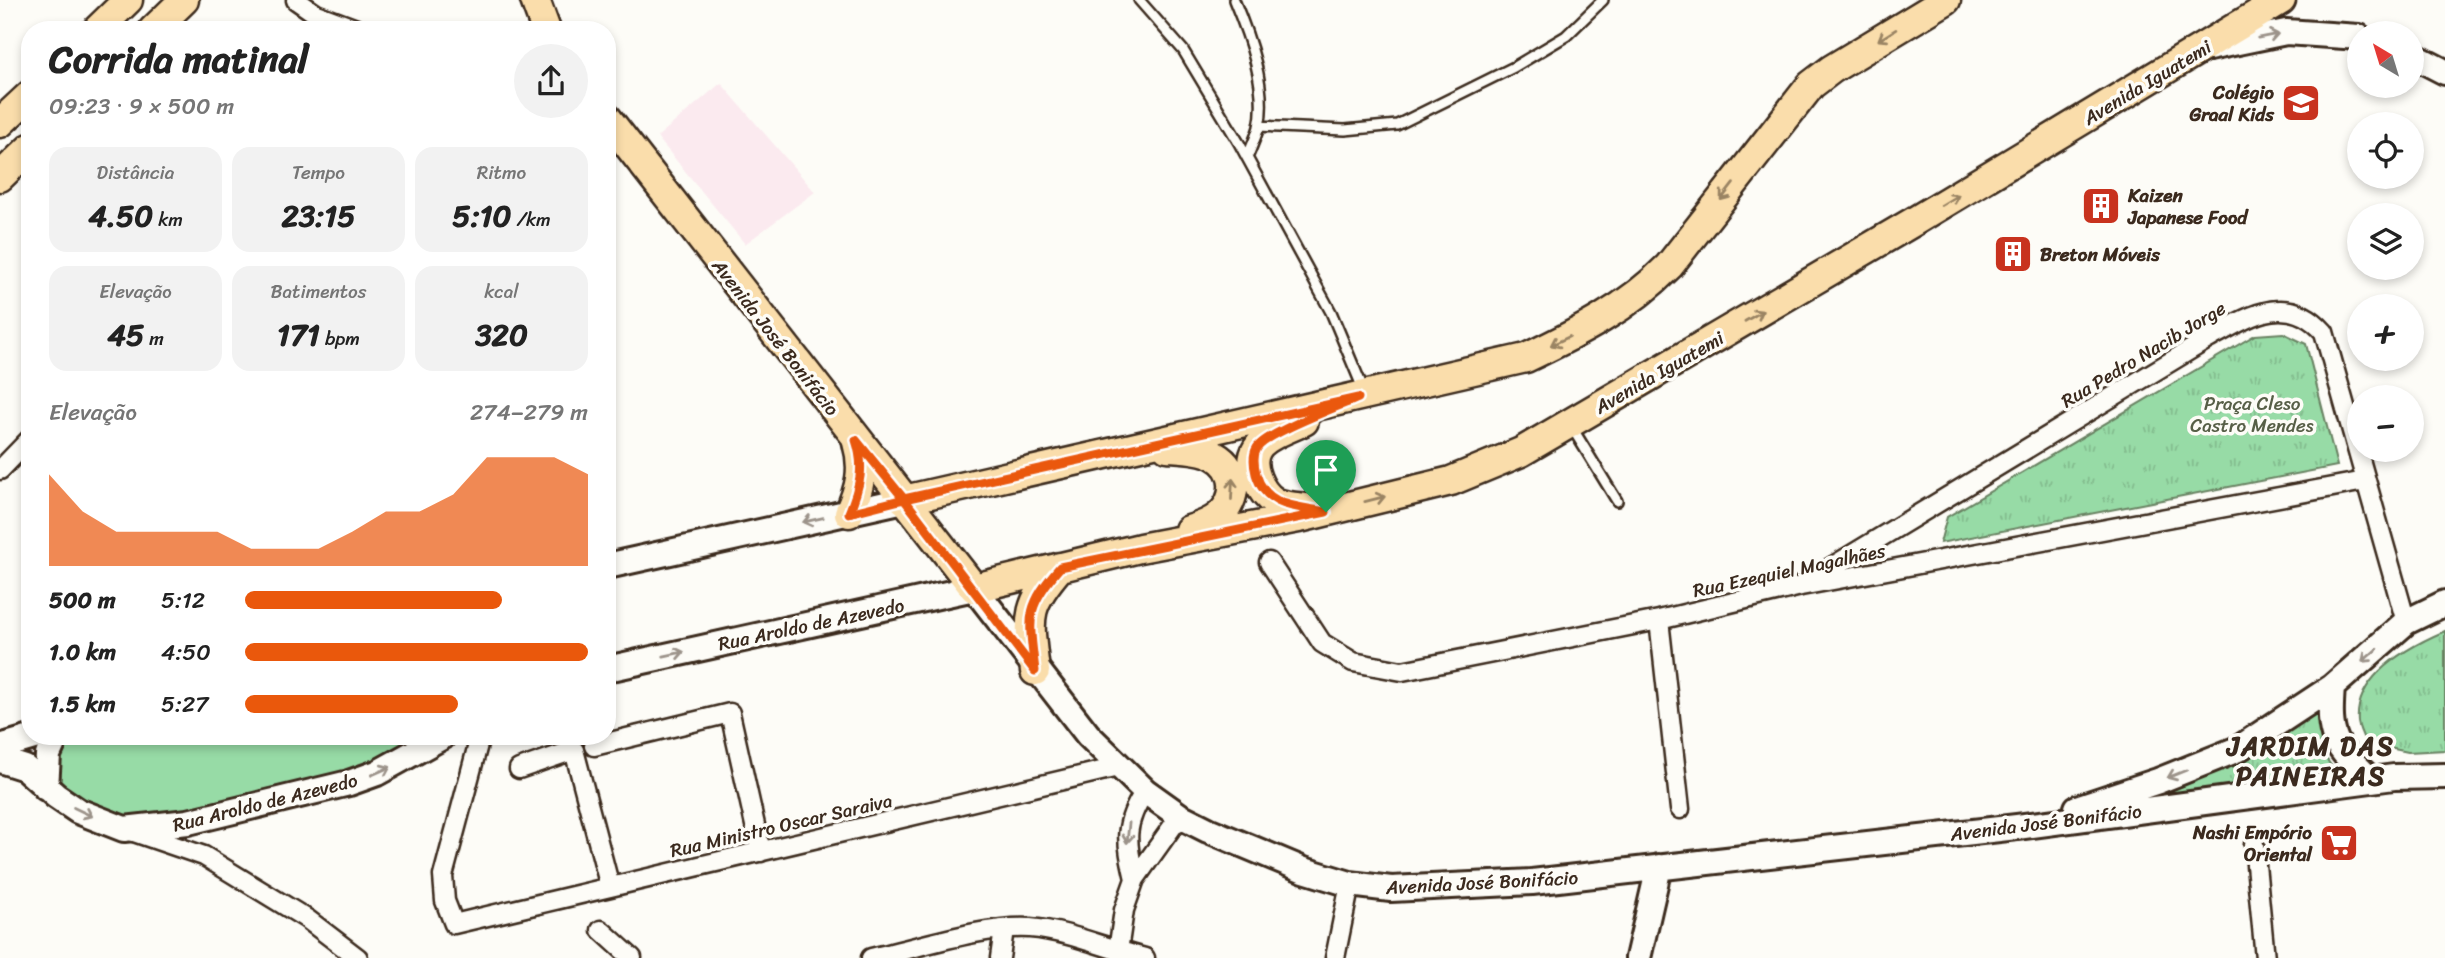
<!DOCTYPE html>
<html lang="pt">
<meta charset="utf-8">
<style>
body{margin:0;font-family:Sriracha,sans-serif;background:#f2f2f2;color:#222;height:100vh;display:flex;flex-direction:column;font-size:26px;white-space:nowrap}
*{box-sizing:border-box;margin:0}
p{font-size:23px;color:#767676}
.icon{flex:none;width:38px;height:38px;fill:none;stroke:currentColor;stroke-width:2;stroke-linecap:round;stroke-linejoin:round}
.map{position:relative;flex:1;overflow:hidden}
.side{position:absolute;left:21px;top:21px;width:595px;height:724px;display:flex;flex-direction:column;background:#fff;border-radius:28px;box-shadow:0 4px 10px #0003}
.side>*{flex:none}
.needle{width:46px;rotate:322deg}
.fabs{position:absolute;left:2347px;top:21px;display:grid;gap:14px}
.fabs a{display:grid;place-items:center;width:77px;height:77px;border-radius:50%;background:#fff;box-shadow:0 4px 10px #0003;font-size:35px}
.pin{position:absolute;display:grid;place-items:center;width:60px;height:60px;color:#fff;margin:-72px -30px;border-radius:50% 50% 50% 0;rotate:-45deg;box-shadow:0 0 7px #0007}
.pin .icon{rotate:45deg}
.round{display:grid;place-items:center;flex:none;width:74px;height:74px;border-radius:37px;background:#f2f2f2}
.headline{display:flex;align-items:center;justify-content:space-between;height:119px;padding:0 28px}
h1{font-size:38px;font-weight:800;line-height:52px}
.metrics{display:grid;grid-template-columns:repeat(3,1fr);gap:10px;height:119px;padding:7px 28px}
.metrics div{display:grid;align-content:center;border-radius:18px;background:#f2f2f2;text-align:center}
.metrics b{font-size:30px;font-weight:800}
.metrics small{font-size:19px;font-weight:400}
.metrics p{font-size:19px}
.chart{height:196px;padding:14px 28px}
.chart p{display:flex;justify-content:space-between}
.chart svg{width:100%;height:126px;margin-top:7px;fill:#ea580c;opacity:.7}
ul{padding:0 28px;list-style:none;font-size:23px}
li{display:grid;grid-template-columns:112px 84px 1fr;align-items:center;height:52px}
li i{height:18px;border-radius:9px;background:#ea580c}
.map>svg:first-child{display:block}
</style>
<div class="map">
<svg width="2445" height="958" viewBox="0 0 2445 958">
<defs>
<pattern id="park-tufts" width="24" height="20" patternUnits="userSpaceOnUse" patternTransform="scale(1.75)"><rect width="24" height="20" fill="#97dba6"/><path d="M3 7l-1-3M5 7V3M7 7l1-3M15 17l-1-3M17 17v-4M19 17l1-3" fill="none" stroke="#83bc8e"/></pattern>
</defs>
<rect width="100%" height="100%" fill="#fdfcf7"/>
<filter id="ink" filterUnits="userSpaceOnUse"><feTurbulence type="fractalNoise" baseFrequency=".0143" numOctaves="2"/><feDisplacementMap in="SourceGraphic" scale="14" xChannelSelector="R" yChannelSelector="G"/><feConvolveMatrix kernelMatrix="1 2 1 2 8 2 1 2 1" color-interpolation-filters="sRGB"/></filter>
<g filter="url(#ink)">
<path fill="#fbeaef" d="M721,83L815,192L745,244L657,137Z"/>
<path fill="#97dba6" stroke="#698262" stroke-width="2" d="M63,737H425L360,771L134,822L66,795L54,776Z"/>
<path fill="url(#park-tufts)" stroke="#698262" stroke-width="2" d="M2283,333L2306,344L2337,466L1940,543L1947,517L2255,335Z
M2445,631V750L2408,752L2366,743C2363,737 2359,729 2358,722C2354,676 2410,646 2445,631Z
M2316,710L2323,754L2337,774L2120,804Z"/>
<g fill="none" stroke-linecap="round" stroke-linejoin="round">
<g stroke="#3b2a1e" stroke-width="14">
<path id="lane" d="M1139,0L1183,50L1239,143L1331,312L1364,391
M1234,0C1249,36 1268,88 1259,127C1256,137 1251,148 1247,158
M1259,126L1345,130L1397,125L1514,67L1566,36L1603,0
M1571,426L1617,501"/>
</g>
<g stroke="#3b2a1e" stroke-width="23">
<path id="street" d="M296,0L316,14L359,30
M0,470L30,439
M1269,562L1322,643L1353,662L1402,671L1659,620L1801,586L2365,481
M1810,580L2208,339C2248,317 2287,290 2324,332L2406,622
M1659,620L1680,809
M480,737L443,876L445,901L454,924L1118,767
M594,746L730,713L761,852
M519,769L574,750L610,887
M131,831L204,856L307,919L358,958
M2254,844L2265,958
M1135,879C1126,840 1123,825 1145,791
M601,930L632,958
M1118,951L1124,910L1135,879L1180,816
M871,958C917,948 985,925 1030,928C1069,931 1107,949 1145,958
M1000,958L1004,929
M1335,958L1350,884"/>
</g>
<g stroke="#3b2a1e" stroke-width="30">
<path id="secondary" d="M2209,48L2286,32L2359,37
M2412,55L2445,72
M607,566L904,500
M607,669L974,588L1088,735L1145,791L1180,816L1208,830L1304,870L1350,884L1391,889L1532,882L2017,827L2394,777L2445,776
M2332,687C2328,738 2333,745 2371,780
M0,747L34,737
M0,760L25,768L56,796L78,811L124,829L188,822L349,783L377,773L442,737
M46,788L48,755L56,737
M2077,808L2158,781L2238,749L2332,687L2406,622L2445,603
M1638,958L1659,867"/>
</g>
<g stroke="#3b2a1e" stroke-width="33">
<path id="primary" d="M535,0L546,30
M97,30L128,0
M153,30L184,0
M607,118L974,588L1140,548L1304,517L1451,481L1521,452L1913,222L2281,0
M0,123L30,95
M0,177L30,148
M1304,421C1291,428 1265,435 1257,449C1247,465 1260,493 1275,502C1285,507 1302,507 1313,509
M1167,447C1181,448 1202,448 1215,456C1239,469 1238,500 1219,516C1211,523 1199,527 1189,530
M904,500L1526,358C1578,333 1628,308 1669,266L1811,85L1832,69L1946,0
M849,513C860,488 865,469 857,442
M1035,671C1029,618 1024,608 1060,567"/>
</g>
<use href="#lane" stroke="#fdfcf7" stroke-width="9"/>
<use href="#street" stroke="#fdfcf7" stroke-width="18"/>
<use href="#secondary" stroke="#fdfcf7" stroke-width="24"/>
<use href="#primary" stroke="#faddab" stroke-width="28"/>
</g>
<defs><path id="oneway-shaft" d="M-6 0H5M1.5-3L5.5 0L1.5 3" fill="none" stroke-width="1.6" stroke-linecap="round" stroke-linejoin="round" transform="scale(1.75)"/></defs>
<g stroke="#9a8464">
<use href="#oneway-shaft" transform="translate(1887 35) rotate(148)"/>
<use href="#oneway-shaft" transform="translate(1727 192) rotate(128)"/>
<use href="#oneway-shaft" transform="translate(1950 200) rotate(-31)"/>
<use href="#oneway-shaft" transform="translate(1754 316) rotate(-30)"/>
<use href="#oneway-shaft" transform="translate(1560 341) rotate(154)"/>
<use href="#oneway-shaft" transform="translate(1232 489) rotate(-87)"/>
<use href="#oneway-shaft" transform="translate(1375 499) rotate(-14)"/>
</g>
<g stroke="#9c938a">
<use href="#oneway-shaft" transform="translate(2268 36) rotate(-11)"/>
<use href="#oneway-shaft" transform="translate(813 520) rotate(167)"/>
<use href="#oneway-shaft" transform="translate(674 654) rotate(-12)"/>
<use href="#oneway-shaft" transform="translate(2370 655) rotate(139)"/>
<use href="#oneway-shaft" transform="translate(381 771) rotate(-24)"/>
<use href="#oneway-shaft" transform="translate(2177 774) rotate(158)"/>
<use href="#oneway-shaft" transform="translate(83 812) rotate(26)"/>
<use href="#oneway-shaft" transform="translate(1128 833) rotate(96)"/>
</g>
</g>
<g fill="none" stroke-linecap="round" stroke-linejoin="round" filter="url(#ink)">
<g stroke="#fff" stroke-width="14">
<path id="route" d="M1326,512C1296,506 1266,508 1256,474C1254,466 1252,456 1257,448C1266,433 1339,406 1358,398L904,499L856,440C865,467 860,486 849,513L904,499L1035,671C1029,618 1024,608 1060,567L1326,512"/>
</g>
<use href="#route" stroke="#ea580c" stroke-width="9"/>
</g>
<defs>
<g id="school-square" transform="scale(2.0125)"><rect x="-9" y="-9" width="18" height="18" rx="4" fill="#c8321e" stroke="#fdfcf7"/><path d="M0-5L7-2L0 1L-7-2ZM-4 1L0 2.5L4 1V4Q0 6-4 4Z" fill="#fff"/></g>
<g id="building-square" transform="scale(2.0125)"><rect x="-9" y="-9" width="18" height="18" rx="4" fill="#c8321e" stroke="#fdfcf7"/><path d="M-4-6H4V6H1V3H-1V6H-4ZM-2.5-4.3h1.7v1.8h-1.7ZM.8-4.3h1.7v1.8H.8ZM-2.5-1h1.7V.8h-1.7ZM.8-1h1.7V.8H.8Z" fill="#fff"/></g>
<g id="supermarket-square" transform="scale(2.0125)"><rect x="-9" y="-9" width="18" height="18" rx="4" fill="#c8321e" stroke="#fdfcf7"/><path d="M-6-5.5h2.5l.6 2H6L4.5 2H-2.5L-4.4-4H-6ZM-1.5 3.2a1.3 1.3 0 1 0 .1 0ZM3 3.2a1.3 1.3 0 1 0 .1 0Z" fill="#fff"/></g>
</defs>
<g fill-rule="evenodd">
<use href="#school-square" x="2301" y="103"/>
<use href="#building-square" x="2101" y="206"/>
<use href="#building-square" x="2013" y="254"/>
<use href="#supermarket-square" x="2339" y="843"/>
</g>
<g text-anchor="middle" stroke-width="7" stroke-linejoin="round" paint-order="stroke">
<g font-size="19" fill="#3b2a1e" stroke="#fdfcf7">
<text transform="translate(2147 82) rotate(-31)" y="7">Avenida Iguatemi</text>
<text transform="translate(776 337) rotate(52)" y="7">Avenida José Bonifácio</text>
<text transform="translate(2143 354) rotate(-31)" y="7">Rua Pedro Nacib Jorge</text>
<text transform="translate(1659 372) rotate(-30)" y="7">Avenida Iguatemi</text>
<text transform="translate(1789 570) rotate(-12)" y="7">Rua Ezequiel Magalhães</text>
<text transform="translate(811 624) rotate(-12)" y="7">Rua Aroldo de Azevedo</text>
<text transform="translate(265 802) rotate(-14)" y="7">Rua Aroldo de Azevedo</text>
<text transform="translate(2046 822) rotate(-7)" y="7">Avenida José Bonifácio</text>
<text transform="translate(781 825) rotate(-13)" y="7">Rua Ministro Oscar Saraiva</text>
<text transform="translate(1482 882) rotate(-3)" y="7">Avenida José Bonifácio</text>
</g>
<g font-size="19" font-weight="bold" fill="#3b2a1e" stroke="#fdfcf7" text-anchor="end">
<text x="2274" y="99">Colégio<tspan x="2274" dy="22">Graal Kids</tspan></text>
<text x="2128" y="202" text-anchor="start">Kaizen<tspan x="2128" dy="22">Japanese Food</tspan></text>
<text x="2040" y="261" text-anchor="start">Breton Móveis</text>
<text x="2312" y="839">Nashi Empório<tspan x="2312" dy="22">Oriental</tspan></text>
</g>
<g font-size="19" fill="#575f47" stroke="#fdfcf7">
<text x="2252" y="410">Praça Cleso<tspan x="2252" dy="22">Castro Mendes</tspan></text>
</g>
<g font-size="26" font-weight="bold" letter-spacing="2" fill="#3b2a1e" stroke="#fdfcf7">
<text x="2311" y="755">JARDIM DAS<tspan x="2311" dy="30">PAINEIRAS</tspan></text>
</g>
</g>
</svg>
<div class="fabs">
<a><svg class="needle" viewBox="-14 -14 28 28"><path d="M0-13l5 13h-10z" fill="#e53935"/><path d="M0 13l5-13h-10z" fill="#767676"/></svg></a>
<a><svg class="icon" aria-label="locate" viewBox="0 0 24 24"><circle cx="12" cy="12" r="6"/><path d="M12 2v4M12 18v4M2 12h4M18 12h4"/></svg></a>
<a><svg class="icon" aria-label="layers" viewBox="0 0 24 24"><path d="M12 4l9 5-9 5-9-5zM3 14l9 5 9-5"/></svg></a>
<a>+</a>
<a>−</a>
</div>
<div class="pin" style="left:1326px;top:512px;background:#1e9e55"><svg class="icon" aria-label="arrive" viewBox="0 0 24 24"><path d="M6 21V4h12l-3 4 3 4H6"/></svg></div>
<section class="side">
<div class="headline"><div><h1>Corrida matinal</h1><p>09:23 · 9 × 500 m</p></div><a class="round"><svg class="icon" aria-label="share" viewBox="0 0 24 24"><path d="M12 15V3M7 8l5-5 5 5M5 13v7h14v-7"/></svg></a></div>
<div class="metrics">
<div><p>Distância</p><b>4.50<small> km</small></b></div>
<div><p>Tempo</p><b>23:15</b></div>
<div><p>Ritmo</p><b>5:10<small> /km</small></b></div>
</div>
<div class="metrics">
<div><p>Elevação</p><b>45<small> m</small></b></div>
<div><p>Batimentos</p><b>171<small> bpm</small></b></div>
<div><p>kcal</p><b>320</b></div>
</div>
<div class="chart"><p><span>Elevação</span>274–279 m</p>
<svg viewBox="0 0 160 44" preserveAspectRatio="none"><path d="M0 44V12L10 25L20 32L30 32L40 32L50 32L60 38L70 38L80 38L90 32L100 25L110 25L120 19L130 6L140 6L150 6L160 12V44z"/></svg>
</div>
<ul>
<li><b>500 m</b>5:12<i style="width:75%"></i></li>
<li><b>1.0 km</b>4:50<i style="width:100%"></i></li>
<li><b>1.5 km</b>5:27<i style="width:62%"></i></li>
</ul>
</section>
</div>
